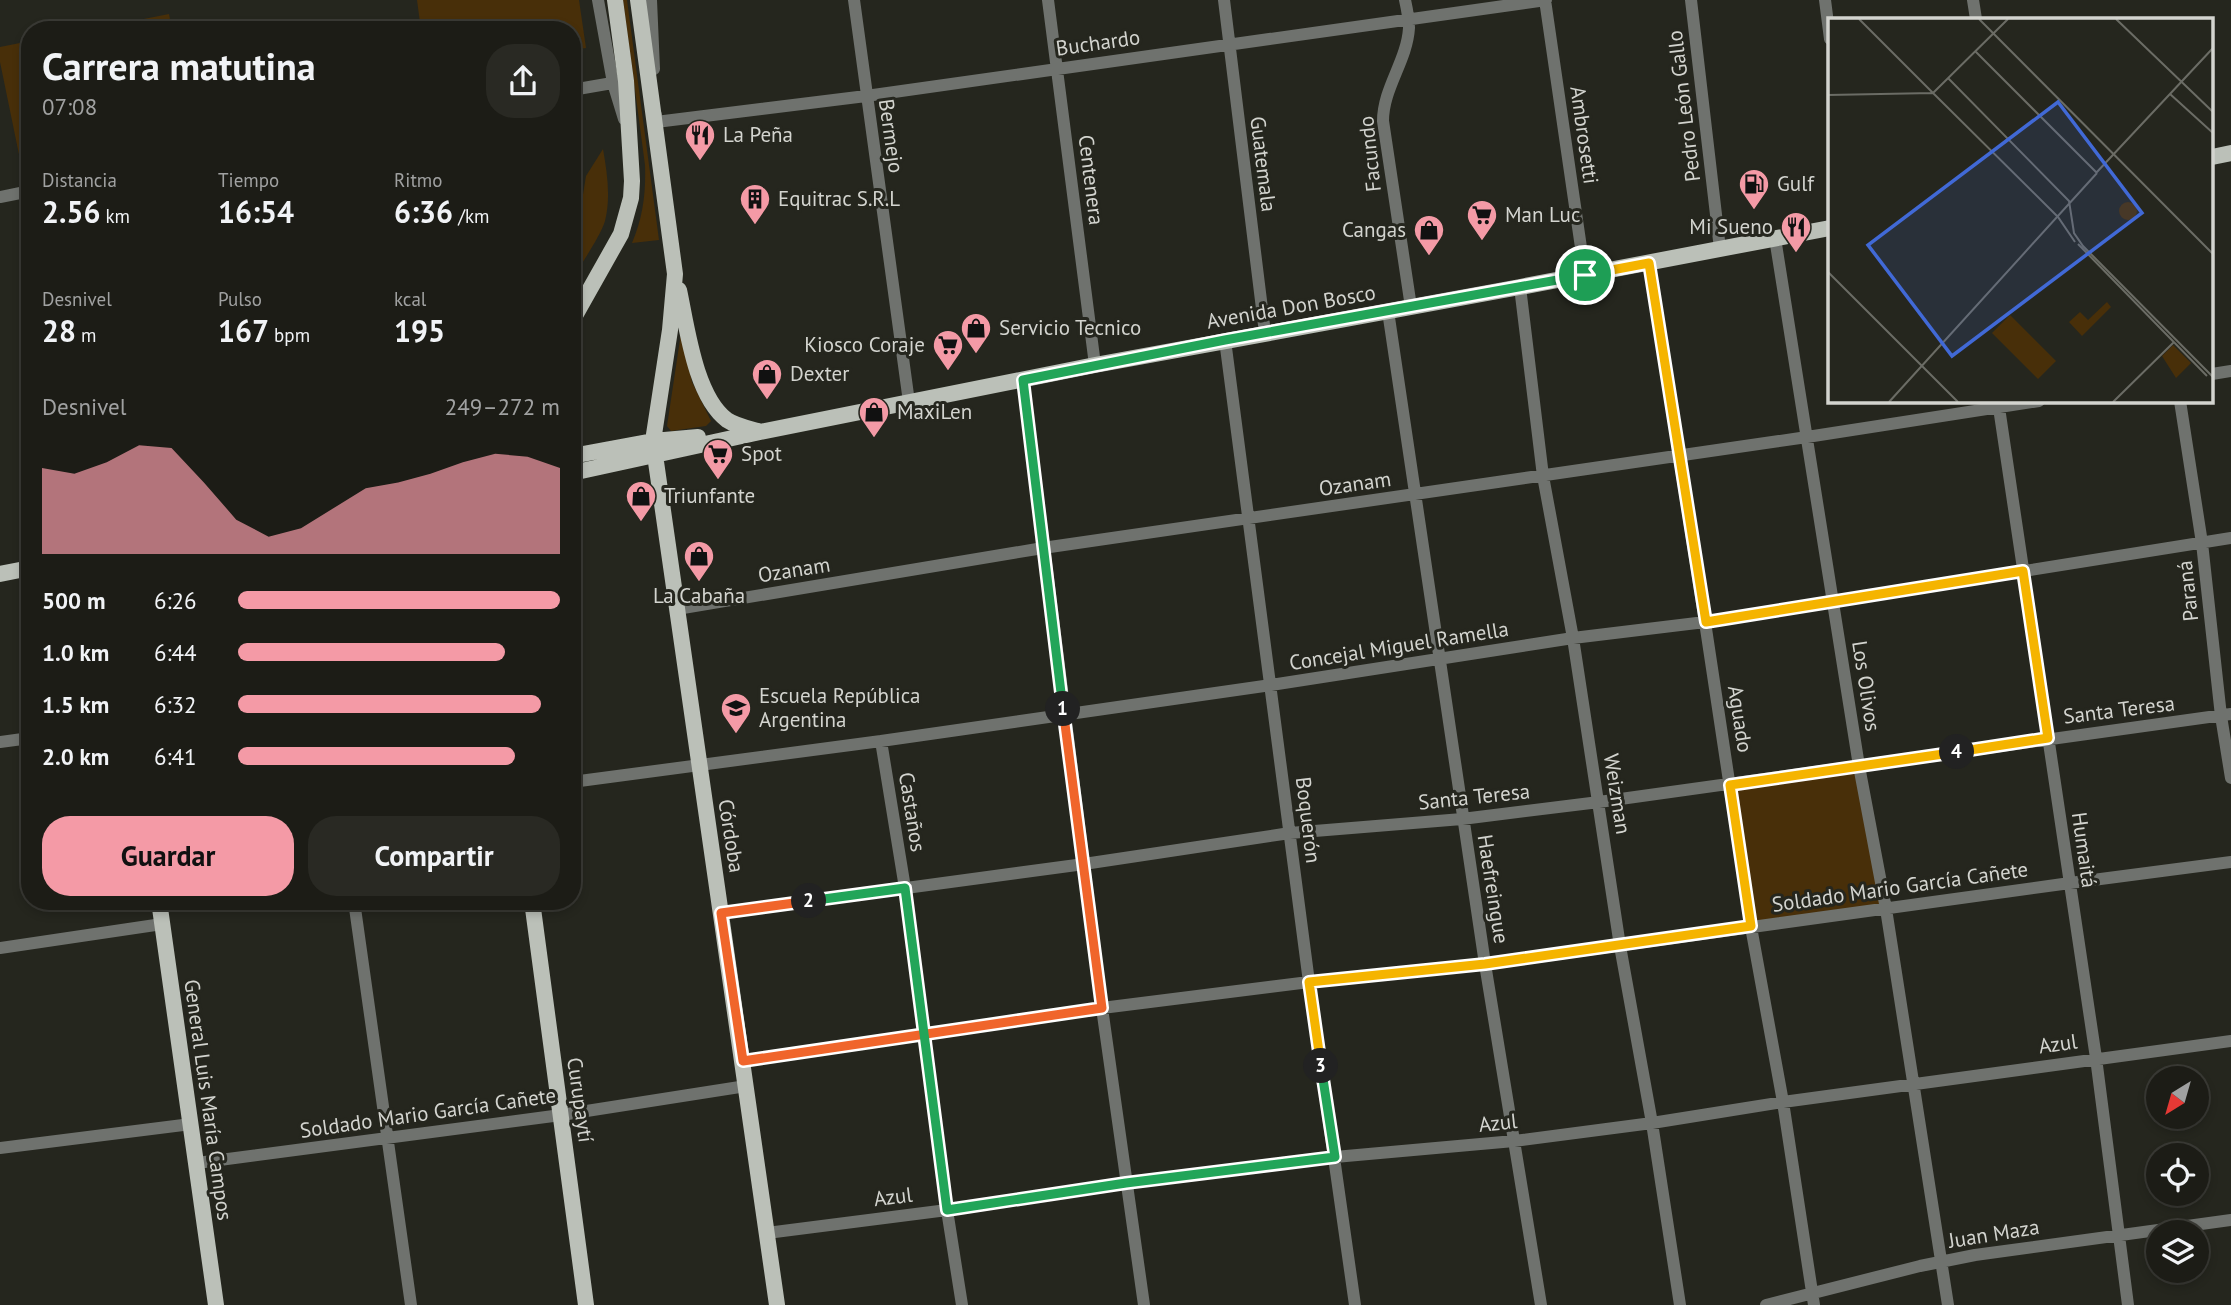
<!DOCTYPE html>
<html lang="es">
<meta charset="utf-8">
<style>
body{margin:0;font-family:"PT Sans",sans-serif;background:#292923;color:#f1f3f6;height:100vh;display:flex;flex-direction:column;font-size:26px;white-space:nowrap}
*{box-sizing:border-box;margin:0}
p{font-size:23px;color:#a0a1a1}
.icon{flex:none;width:38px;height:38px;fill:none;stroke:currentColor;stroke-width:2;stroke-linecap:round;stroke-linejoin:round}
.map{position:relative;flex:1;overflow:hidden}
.side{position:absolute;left:21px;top:21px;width:560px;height:889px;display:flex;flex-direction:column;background:#1c1c16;border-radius:28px;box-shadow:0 4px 10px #0003,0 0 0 2px #3a3a35}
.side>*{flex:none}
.needle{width:46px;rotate:217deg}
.tools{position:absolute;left:2146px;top:1066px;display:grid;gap:14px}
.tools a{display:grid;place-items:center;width:63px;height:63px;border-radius:50%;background:#1c1c16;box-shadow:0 4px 10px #0003,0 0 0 2px #3a3a35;font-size:35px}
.pin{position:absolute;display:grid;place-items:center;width:60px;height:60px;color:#fff;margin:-30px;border:4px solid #fff;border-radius:50%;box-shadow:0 2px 7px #0007}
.km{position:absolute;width:35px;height:35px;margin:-18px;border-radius:50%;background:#222;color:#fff;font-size:19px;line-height:35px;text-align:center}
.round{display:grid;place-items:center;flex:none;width:74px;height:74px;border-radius:28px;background:#292923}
.headline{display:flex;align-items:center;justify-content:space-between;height:119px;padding:0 21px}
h1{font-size:38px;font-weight:700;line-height:52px}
.stats{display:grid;grid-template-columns:repeat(3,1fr);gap:10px;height:119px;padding:7px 21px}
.stats div{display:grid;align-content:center}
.stats b{font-size:30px;font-weight:700}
.stats small{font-size:19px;font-weight:400}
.stats p{font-size:19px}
.chart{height:196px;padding:14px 21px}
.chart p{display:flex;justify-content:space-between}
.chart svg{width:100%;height:126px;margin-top:7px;fill:#f49aa6;opacity:.7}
.action{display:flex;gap:14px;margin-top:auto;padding:14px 21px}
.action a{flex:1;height:80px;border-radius:28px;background:#f49aa6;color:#111;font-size:28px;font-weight:700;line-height:80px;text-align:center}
.action a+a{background:#292923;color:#f1f3f6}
ul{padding:0 21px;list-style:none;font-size:23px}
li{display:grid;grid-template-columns:112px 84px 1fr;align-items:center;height:52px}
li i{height:18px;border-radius:9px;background:#f49aa6}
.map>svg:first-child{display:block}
</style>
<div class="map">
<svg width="2231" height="1305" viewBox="0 0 2231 1305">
<rect width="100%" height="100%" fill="#25261e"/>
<path fill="#482f09" d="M417,0H579L586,48L572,50V30H421Z
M623,0H627L659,240L632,243C643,217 646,193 645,165Z
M169,14L172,30H88Z
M30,41V168L22,169L0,62V47Z
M603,149C607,172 611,197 605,221C600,237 581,264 572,280V223L581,207L586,176Z
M681,333L692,382L711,421L706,426L671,431L667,426Z
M1859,766L1886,909L1751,927L1730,785Z"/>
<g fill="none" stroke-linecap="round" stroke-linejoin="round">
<path stroke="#6f726e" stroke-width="12" d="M598,0L613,83L624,119
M651,0L654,69
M854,0L909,402
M1048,0L1095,365
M1224,0L1265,333
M1405,0C1407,9 1409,19 1409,28C1407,61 1383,88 1383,121L1411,307
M1545,0L1585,275
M1691,0L1720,249
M1825,0L1830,39
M1973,0L1976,19
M572,90L618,82
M656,115V122L866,96L1546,0
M0,197L30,191
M1775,238L1859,766L1886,909L1948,1305
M1649,263L1705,622L1751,927L1783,1102L1814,1305
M1520,287L1543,476L1573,638L1620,946L1652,1123L1680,1305
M1388,311L1485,964L1541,1305
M1225,340L1309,982L1355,1305
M2212,374L2231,371
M1023,380L1102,1008L1144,1305
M1998,401L2096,1058L2128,1305
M2180,401L2202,543L2221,716L2231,778
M677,609L1043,548L1807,437L2039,401
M881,741L905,888L947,1210L962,1305
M0,742L30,738
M572,782L881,741L1271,685L1573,638L1705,622L2231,538
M354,901L411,1305
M721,913L1084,864L1290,833L1462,819L1599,802L2231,714
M0,948L162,924
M742,1061L1102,1008L1309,982L1485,964L2070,883L2231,862
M0,1148L191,1124
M197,1163L561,1115L746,1086
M767,1233L947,1210L1126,1183L1335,1157L1514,1141L1652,1123L1783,1102L2231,1041
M1766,1305L1920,1266L1975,1255L2231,1220"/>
<path stroke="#bbc0b8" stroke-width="16" d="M638,0L675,274L670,330L653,441L777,1305
M2212,157L2231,153
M679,290C687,327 695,396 727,420C736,426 747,428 758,431
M572,321L621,234L631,198L632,181L626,81L615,0
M572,456L653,441L698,437
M572,473L760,432L1095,365L1520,287L1830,228
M0,574L30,568
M159,901L216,1305
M532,901L586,1305"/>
</g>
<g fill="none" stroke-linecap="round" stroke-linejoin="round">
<g stroke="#fff" stroke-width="14">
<path id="split-1" d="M1063,709L1023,380L1225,340L1585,275"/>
</g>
<g stroke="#fff" stroke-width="14">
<path id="split-2" d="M809,901L721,913L743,1061L1102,1008L1063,709"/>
</g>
<g stroke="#fff" stroke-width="14">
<path id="split-3" d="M809,901L905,888L947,1210L1126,1183L1335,1157L1321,1066"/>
</g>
<g stroke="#fff" stroke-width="14">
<path id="split-4" d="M1321,1066L1309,982L1485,964L1751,926L1730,785L1957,752"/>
</g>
<g stroke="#fff" stroke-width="14">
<path id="split-5" d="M1585,275L1649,263L1706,622L2023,571L2048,738L1957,752"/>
</g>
<use href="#split-1" stroke="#22a559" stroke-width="9"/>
<use href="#split-2" stroke="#f0652b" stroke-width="9"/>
<use href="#split-3" stroke="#22a559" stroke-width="9"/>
<use href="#split-4" stroke="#f5b400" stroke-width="9"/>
<use href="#split-5" stroke="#f5b400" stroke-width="9"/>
</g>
<defs>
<g id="restaurant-pin" transform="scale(1.575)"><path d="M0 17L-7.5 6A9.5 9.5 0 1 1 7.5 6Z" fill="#f49aa6" stroke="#25261e"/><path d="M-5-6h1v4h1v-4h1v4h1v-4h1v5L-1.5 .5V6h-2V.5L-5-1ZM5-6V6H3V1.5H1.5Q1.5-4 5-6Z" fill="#111"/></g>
<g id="fuel-pin" transform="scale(1.575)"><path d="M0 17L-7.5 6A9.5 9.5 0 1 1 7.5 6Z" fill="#f49aa6" stroke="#25261e"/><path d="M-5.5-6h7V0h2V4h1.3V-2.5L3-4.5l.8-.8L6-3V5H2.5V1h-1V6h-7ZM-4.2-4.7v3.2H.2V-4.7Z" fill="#111"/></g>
<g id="building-pin" transform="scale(1.575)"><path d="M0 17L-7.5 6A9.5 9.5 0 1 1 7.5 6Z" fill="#f49aa6" stroke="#25261e"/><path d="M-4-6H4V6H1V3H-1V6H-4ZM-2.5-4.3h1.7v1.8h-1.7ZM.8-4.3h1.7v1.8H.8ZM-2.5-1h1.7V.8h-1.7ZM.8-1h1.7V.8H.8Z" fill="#111"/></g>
<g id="supermarket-pin" transform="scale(1.575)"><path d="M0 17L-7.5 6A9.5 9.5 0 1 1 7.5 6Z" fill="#f49aa6" stroke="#25261e"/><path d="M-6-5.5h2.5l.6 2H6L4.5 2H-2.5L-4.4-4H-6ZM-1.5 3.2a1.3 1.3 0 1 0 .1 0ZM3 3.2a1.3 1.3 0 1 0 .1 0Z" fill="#111"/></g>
<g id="shop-pin" transform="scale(1.575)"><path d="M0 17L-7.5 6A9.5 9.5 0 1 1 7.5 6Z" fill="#f49aa6" stroke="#25261e"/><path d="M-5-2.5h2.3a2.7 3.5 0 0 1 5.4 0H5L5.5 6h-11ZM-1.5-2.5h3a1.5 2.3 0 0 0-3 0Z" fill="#111"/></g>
<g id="school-pin" transform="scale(1.575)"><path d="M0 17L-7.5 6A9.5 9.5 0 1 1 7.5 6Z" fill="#f49aa6" stroke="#25261e"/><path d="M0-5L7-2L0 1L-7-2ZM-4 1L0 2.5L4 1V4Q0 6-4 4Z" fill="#111"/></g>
</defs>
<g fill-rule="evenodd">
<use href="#restaurant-pin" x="700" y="135"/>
<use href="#fuel-pin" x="1754" y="184"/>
<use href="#building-pin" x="755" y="199"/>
<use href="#supermarket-pin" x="1482" y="215"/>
<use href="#restaurant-pin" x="1796" y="227"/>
<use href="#shop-pin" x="1429" y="230"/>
<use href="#shop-pin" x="976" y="328"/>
<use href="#supermarket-pin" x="948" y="345"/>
<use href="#shop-pin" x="767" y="374"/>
<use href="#shop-pin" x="874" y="412"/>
<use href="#supermarket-pin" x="718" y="454"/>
<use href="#shop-pin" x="641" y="496"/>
<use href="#shop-pin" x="699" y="556"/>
<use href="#school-pin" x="736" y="708"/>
</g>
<g text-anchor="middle" stroke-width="6" stroke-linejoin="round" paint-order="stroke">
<g font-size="21" fill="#d3d4cf" stroke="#25261e">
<text transform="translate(1098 43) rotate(-8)" y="7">Buchardo</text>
<text transform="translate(1684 106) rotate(-97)" y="7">Pedro León Gallo</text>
<text transform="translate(1584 135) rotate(82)" y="7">Ambrosetti</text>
<text transform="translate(891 136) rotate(82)" y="7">Bermejo</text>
<text transform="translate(1370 154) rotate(-96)" y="7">Facundo</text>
<text transform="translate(1263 164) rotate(83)" y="7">Guatemala</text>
<text transform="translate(1091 180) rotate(83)" y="7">Centenera</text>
<text transform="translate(1291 307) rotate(-10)" y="7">Avenida Don Bosco</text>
<text transform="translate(1355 484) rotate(-8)" y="7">Ozanam</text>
<text transform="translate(794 570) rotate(-9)" y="7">Ozanam</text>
<text transform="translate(2188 591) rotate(-96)" y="7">Paraná</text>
<text transform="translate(1399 646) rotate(-9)" y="7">Concejal Miguel Ramella</text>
<text transform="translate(1866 686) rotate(81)" y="7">Los Olivos</text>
<text transform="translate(2119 710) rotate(-7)" y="7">Santa Teresa</text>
<text transform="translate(1740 719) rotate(81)" y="7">Aguado</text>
<text transform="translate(1617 794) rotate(81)" y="7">Weizman</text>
<text transform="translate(1474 797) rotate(-6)" y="7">Santa Teresa</text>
<text transform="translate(912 812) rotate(81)" y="7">Castaños</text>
<text transform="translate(1308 820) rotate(83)" y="7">Boquerón</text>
<text transform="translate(731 836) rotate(81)" y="7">Córdoba</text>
<text transform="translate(2084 850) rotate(82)" y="7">Humaitá</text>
<text transform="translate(1900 887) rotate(-8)" y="7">Soldado Mario García Cañete</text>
<text transform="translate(1493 889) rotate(81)" y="7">Haefreingue</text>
<text transform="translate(2058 1044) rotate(-8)" y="7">Azul</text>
<text transform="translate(208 1100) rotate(82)" y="7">General Luis María Campos</text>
<text transform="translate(580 1100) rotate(82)" y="7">Curupaytí</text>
<text transform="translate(428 1113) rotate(-8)" y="7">Soldado Mario García Cañete</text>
<text transform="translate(1498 1123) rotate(-6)" y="7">Azul</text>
<text transform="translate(893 1197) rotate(-7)" y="7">Azul</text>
<text transform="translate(1994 1234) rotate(-9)" y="7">Juan Maza</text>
</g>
<g font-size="21" fill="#d3d4cf" stroke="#25261e" text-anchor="start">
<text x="723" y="142">La Peña</text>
<text x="1777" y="191">Gulf</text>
<text x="778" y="206">Equitrac S.R.L</text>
<text x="1505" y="222">Man Luc</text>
<text x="1773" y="234" text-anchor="end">Mi Sueno</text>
<text x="1406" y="237" text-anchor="end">Cangas</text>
<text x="999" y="335">Servicio Tecnico</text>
<text x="925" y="352" text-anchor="end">Kiosco Coraje</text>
<text x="790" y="381">Dexter</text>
<text x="897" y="419">MaxiLen</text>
<text x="741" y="461">Spot</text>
<text x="664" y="503">Triunfante</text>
<text x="699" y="603" text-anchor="middle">La Cabaña</text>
<text x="759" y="703">Escuela República<tspan x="759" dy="24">Argentina</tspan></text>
</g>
</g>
<g transform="translate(1828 18)">
<rect width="385" height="385" fill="#25261e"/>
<path d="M291 193a9 9 0 1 1 18 0a9 9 0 1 1-18 0ZM279,284L283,289L254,318L241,304L252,294L260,302ZM182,297L228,343L210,361L164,315ZM345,327L363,345L348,360L334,338Z" fill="#482f09"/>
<path fill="none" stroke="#6b6c65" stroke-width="2" d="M31,1L105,75M151,1L385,236M288,1L385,94M147,33L269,155M120,60L241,183L246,215L255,228L385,359M105,75L230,199L247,224M105,75L180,1M342,76L385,115M0,77L105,75M268,155L385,30M250,226L379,358M0,254L130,384M61,384L269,155M285,384L346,324"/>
<path fill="#4169d6" fill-opacity="0.15" stroke="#4169d6" stroke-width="3.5" d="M230,84L314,195L124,338L40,227Z"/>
<rect width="385" height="385" fill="none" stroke="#d3d4cf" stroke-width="3.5"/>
</g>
</svg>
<div class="tools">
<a><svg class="needle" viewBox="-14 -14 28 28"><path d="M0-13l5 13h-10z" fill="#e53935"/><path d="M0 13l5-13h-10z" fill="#a0a1a1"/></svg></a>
<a><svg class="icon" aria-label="locate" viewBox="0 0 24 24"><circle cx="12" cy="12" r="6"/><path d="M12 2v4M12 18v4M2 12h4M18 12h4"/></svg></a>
<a><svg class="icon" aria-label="layers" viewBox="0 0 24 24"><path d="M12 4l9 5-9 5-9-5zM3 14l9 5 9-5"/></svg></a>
</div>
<div class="pin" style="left:1585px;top:275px;background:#1e9e55"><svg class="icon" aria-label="arrive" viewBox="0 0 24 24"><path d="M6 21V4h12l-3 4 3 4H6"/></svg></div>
<b class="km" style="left:1063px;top:709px">1</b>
<b class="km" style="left:809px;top:901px">2</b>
<b class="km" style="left:1321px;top:1066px">3</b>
<b class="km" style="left:1957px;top:752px">4</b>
<section class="side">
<div class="headline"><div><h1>Carrera matutina</h1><p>07:08</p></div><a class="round"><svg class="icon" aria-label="share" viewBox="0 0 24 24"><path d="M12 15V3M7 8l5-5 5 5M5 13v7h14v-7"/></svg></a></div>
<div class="stats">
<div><p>Distancia</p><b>2.56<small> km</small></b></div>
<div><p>Tiempo</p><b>16:54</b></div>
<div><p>Ritmo</p><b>6:36<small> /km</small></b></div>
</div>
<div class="stats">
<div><p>Desnivel</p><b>28<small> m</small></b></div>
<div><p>Pulso</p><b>167<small> bpm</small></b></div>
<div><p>kcal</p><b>195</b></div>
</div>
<div class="chart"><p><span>Desnivel</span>249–272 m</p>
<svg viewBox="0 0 160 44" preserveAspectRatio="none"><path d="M0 44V14L10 16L20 12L30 6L40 7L50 19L60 32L70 38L80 35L90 28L100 21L110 19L120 16L130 12L140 9L150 10L160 14V44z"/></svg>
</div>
<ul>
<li><b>500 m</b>6:26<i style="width:100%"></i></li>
<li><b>1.0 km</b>6:44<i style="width:83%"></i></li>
<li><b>1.5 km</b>6:32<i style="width:94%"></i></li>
<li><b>2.0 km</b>6:41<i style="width:86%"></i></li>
</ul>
<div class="action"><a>Guardar</a><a>Compartir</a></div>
</section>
</div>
